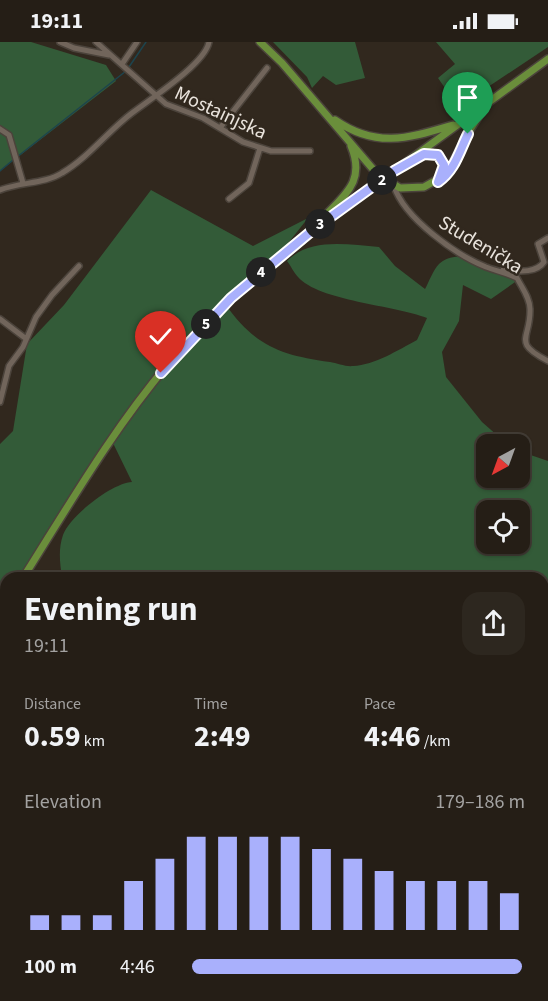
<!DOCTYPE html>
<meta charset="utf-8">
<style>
body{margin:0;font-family:"Source Sans 3",sans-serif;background:#2d271f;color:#f1f3f6;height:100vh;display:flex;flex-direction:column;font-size:22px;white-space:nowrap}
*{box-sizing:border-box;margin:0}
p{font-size:20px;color:#a3a2a1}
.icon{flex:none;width:33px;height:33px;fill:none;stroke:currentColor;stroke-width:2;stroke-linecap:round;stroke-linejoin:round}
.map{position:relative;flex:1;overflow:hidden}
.sheet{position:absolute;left:0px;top:530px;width:549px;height:430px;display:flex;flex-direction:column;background:#251e16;border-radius:18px 18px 0 0;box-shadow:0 2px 4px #0004,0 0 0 2px #423c35}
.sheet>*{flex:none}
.needle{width:39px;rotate:221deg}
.fabs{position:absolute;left:476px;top:392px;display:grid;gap:12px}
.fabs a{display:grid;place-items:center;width:54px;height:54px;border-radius:12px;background:#251e16;box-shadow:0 2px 4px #0004,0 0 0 2px #423c35;font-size:30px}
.pin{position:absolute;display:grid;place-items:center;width:51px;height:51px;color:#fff;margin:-62px -26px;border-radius:50% 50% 50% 0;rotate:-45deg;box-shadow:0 0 6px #0007}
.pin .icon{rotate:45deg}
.km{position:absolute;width:30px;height:30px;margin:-15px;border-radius:50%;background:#222;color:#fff;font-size:16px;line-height:30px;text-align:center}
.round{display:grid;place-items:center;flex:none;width:63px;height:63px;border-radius:18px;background:#2d271f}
.head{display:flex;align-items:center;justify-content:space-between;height:102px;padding:0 24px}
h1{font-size:33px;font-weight:700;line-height:45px}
.stats{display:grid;grid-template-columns:repeat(3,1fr);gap:9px;height:102px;padding:6px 24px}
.stats div{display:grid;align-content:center}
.stats b{font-size:30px;font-weight:700}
.stats small{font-size:16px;font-weight:400}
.stats p{font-size:16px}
.chart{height:168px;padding:12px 24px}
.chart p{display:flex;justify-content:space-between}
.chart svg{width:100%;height:108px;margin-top:6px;stroke:#a9b0fc;stroke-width:6}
ul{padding:0 24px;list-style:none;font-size:20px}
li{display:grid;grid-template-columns:96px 72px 1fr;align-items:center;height:45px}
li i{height:15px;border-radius:8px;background:#a9b0fc}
.status{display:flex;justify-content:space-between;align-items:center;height:42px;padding:0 30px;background:#251e16;direction:ltr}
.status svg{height:16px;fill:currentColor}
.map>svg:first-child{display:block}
</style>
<div class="status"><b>19:11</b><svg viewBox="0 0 49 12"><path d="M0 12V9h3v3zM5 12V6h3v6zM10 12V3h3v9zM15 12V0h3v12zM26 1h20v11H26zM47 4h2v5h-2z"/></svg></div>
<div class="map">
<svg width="548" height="959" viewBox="0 0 548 959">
<rect width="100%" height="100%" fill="#31281e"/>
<path fill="#335b38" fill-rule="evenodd" d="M0,0H31L106,23L116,39L0,129Z
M273,0H355L365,36L336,43L323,34L312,46L307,35Z
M436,0H548V5L458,65L438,36L455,22Z
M151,148L253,204L308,176L274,219L225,262C256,305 281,313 330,320C337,321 346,325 353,324C375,323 398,308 417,298L427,276C394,263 319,259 298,235C294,231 291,224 287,219C311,195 348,203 379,205L395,224L425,247C429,240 433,228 439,222C460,202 498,229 518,238L491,257L463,243L459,279L442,310L446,335L482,380L507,402H486V435H519V409L548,419V780L543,778V536L62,535C60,522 58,507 63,493C70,474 112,441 132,440L112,399L23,535L6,536V630L0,625V402L13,389L27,302L64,263ZM486,468H519V501H486Z
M0,701L6,708V954H538L539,959H0Z"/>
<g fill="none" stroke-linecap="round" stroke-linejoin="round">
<path stroke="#1d444e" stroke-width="1.5" d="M129,25L146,0
M17,115L126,29
M0,129L13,118"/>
<g stroke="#4b433b" stroke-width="8">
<path id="minor" d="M60,0L74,6L109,13
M96,0L166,62L203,76L243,100L271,109H310
M122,22L137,0
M220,86L267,26
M0,87L9,93L23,141
M394,144C404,176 456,213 486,225C497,229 507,231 517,236C522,246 530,256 530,267C531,297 511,300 548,319
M0,148C19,140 45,142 62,131C89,115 108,89 132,71C150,57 205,22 209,0
M229,157L249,141L260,106
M503,228C517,229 536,232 544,220L538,202L548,196
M0,277L25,296
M0,360L9,324L23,305L36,275L52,253L79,224"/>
</g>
<g stroke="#4b433b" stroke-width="10">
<path id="major" d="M260,0L282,21L378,133L400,146L424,145L447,132L469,89L487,61
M335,78C377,107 409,96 453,83
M419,115L430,111L440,115L444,125L440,136
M390,132L548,17
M323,176C344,153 366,140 351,104
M23,536C69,463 113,387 169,321C229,251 301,197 375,143
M0,573L6,563"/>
</g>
<use href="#minor" stroke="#71655b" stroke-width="5"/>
<use href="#major" stroke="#6a8e3b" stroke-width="7"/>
<g stroke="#4b433b" stroke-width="10" stroke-linecap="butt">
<path id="major-bridge" d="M375,143L390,132"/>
</g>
<use href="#major-bridge" stroke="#6a8e3b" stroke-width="7"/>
</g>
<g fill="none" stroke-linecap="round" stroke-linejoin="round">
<g stroke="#fff" stroke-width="12">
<path id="route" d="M161,331L231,256L314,187L394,129L424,112L438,113L444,123L438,140C455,128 459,110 468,92"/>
</g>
<use href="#route" stroke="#a9b0fc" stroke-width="8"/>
</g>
<g text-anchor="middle" stroke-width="5" stroke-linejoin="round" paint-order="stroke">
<g font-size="20" fill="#e9e3dc" stroke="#31281e">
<text transform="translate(221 70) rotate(25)" y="7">Mostainjska</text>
<text transform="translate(481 202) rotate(31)" y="7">Studenička</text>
</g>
</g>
</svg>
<div class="fabs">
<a><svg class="needle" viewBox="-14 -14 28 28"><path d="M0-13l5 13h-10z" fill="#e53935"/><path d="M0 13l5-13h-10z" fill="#a3a2a1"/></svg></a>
<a><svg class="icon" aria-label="locate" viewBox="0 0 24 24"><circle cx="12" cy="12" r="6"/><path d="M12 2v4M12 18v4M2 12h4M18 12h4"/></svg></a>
</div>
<div class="pin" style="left:468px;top:92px;background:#1e9e55"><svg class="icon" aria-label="arrive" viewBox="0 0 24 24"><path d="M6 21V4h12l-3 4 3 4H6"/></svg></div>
<div class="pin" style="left:161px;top:331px;background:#d93025"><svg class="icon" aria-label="check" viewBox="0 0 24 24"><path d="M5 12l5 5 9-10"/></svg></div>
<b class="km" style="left:382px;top:138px">2</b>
<b class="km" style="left:320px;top:182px">3</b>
<b class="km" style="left:261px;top:230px">4</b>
<b class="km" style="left:206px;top:282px">5</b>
<section class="sheet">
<div class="head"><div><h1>Evening run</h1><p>19:11</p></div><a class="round"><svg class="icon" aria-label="share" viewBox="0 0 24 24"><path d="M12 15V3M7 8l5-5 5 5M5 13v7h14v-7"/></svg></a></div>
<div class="stats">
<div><p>Distance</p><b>0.59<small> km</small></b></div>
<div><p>Time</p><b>2:49</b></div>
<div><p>Pace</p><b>4:46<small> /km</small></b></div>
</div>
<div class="chart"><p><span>Elevation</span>179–186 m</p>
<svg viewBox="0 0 160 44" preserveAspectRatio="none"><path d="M5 44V38M15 44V38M25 44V38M35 44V24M45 44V15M55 44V6M65 44V6M75 44V6M85 44V6M95 44V11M105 44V15M115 44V20M125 44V24M135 44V24M145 44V24M155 44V29"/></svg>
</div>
<ul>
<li><b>100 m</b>4:46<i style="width:99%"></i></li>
</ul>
</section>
</div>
